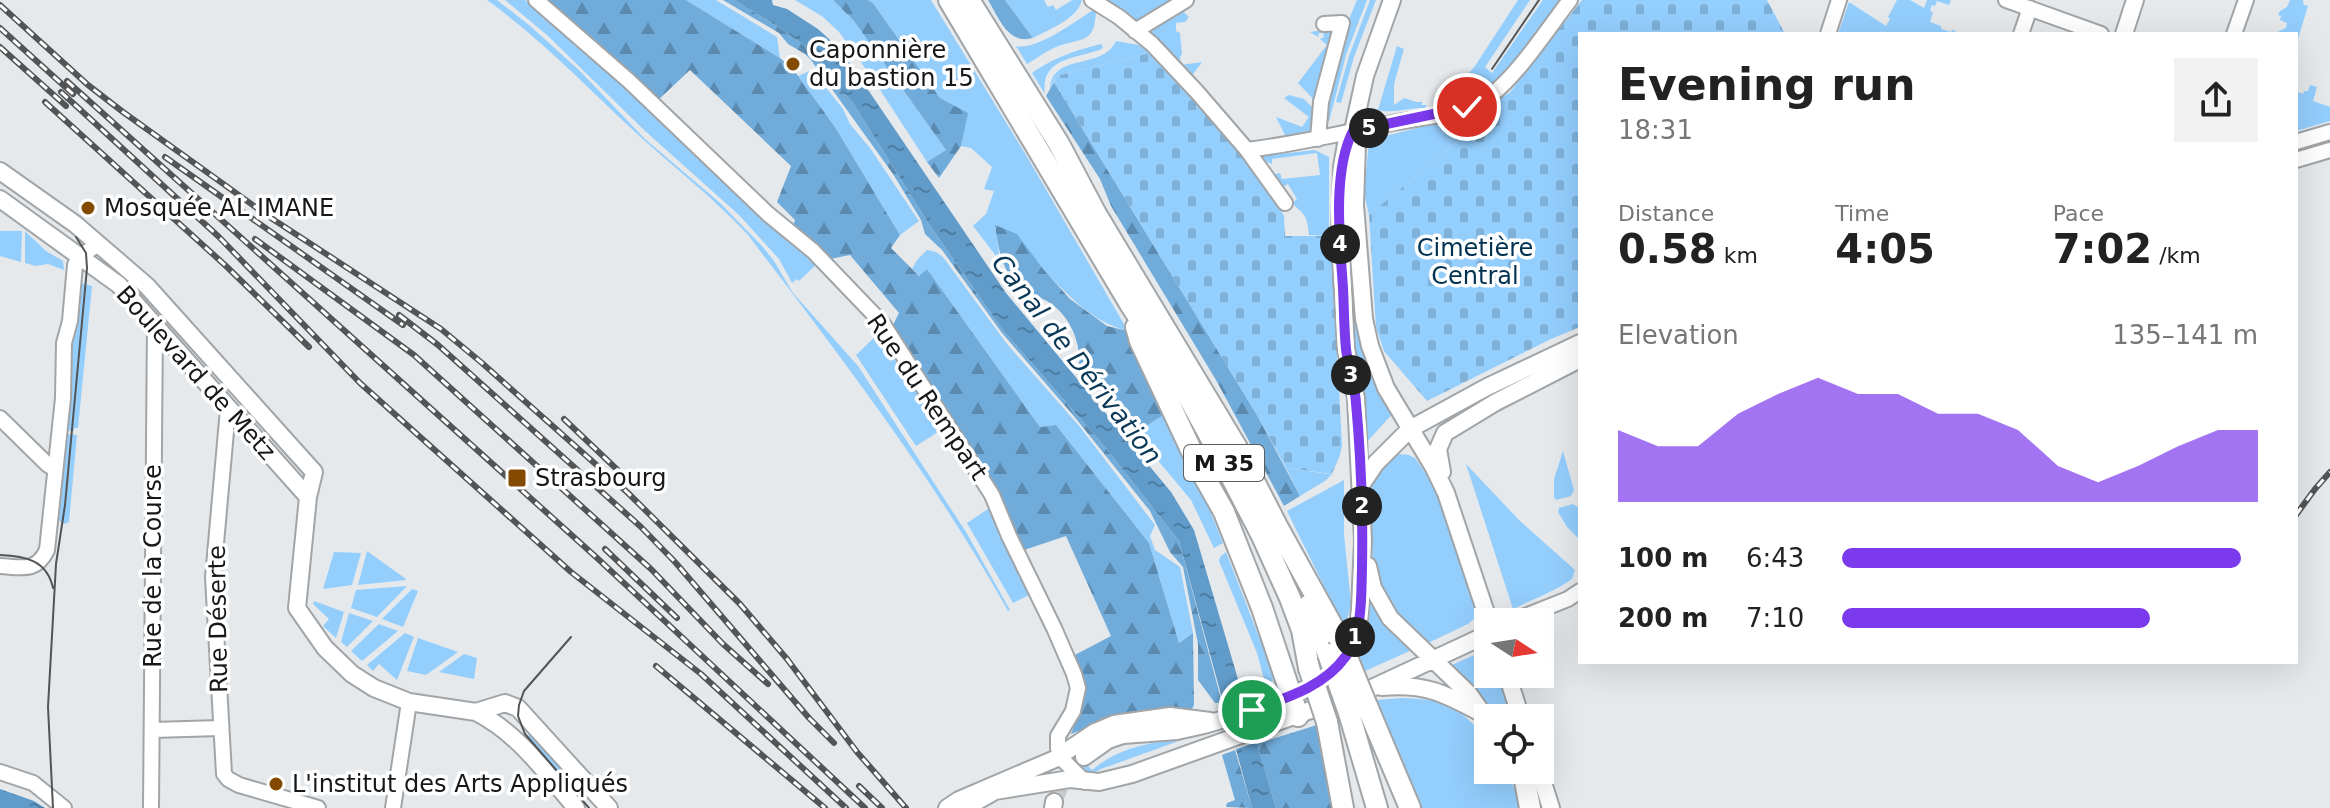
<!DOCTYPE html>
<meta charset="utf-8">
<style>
body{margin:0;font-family:"DejaVu Sans",sans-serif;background:#f2f2f2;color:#222;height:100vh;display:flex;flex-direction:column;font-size:30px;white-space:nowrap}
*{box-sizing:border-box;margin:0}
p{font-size:26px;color:#767676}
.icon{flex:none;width:44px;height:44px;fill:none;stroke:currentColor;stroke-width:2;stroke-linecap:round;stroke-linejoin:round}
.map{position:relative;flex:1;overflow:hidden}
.side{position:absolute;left:1578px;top:32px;width:720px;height:632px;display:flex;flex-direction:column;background:#fff;border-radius:0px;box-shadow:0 8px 32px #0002}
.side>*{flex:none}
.needle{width:52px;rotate:102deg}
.buttons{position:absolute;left:1474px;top:608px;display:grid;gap:16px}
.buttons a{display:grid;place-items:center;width:80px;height:80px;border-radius:0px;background:#fff;box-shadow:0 8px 32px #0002;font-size:40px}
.pin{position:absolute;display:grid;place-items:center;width:68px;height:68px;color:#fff;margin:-34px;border:4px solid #fff;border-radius:50%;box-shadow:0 2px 8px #0007}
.km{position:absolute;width:40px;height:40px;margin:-20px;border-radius:50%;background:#222;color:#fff;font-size:22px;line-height:40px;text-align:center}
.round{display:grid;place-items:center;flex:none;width:84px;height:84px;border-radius:0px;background:#f2f2f2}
.summary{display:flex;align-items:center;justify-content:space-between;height:136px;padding:0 40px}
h1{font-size:44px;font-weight:700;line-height:60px}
.stats{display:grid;grid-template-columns:repeat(3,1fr);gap:12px;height:136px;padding:8px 40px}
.stats div{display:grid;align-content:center}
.stats b{font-size:40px;font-weight:700}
.stats small{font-size:22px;font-weight:400}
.stats p{font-size:22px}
.chart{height:224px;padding:16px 40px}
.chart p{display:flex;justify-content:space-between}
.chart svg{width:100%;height:144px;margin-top:8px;fill:#7c3aed;opacity:.7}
ul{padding:0 40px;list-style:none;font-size:26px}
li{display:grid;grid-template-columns:128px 96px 1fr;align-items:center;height:60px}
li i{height:20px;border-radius:10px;background:#7c3aed}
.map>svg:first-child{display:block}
</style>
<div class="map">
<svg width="2330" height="808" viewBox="0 0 2330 808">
<defs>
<pattern id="forest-firs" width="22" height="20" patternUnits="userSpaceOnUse" patternTransform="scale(2)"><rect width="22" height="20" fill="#70abda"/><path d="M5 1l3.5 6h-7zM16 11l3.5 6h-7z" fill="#5b8ab0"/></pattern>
<pattern id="cemetery-stones" width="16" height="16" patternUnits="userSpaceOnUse" patternTransform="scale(2)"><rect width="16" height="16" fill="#94cefd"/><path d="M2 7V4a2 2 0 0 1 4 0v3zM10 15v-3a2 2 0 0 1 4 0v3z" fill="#7fb0d8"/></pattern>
<pattern id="water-ripples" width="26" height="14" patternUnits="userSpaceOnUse" patternTransform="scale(2)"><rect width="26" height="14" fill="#609bc9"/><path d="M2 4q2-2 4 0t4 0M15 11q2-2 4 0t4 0" fill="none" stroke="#4e7da2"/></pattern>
</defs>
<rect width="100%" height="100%" fill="#e5e9ec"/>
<path fill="#94cefd" d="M487,0H497L529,25L579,70L645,139L720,203L762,246L774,261L793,293L858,366L966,532L1010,610L1008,611C934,478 840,356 748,235C713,197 672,166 634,131C586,86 541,39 487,0Z
M505,0H525L581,48L698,155L749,206L817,264L799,281L797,279L792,283L779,259L739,215L644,130L547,35Z
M686,0H716L777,37L780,58Z
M795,0H833L854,21L946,150L927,162L871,76L839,32L823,17Z
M868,0H931L1026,155L1128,331C1090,321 1070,296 1042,269C1027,254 1011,240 995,226L1000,261L973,226L986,214L994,191L984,189L992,167L971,148L961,146L967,113L940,98L873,3Z
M1005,0H1044L1048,7L1053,5L1056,10L1072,0H1082C1077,19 1050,29 1033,38Z
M1102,0H1180L1139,27Z
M1357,0H1367L1346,55L1329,122L1326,119L1324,108L1347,24Z
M1370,0H1376L1354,57L1341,103L1336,102L1349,56Z
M1518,0H1530L1485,67L1492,73L1543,0H1560C1538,27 1507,80 1476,94C1466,99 1456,101 1445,102L1475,66Z
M1897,0H1910L1924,8L1927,0H1951L1949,5L1937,1L1935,6L1932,5L1930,11L1933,12L1930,22L1941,26V29L1951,32L1952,30L1956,31L1954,34H1838L1849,2L1886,26L1890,19L1888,17Z
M2290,0H2303L2304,5L2308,6L2297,42L2296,34H2273L2286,28L2287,23L2280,20L2281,16L2278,15L2280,11L2287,7Z
M1179,8L1189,17L1185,22L1176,23V31L1180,33L1182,54L1180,57L1181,65L1202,62L1191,77L1145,31Z
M1093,10L1096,12C1094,45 1082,37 1056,47C1046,51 1036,59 1027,64L1016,46C1036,51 1076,21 1093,10Z
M1323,30L1331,33L1333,38L1316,98L1313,99L1298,83L1327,45L1320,39L1324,37L1323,33H1319L1318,37L1310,32Z
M1116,41L1139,45L1150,53L1056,76L1050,89C1052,52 1102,71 1116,41Z
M1101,44L1103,47L1102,49C1076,59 1040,57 1045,94L1032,73C1055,57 1074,51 1101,44Z
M1397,46L1404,49L1394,84V105L1404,98L1416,102H1422V105H1427L1425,108C1409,107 1394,114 1378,110Z
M812,70L843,109L850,124L870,148L919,221L900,235L835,127L798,76Z
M2310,85L2317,87L2313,101L2330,107V121L2296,131V91L2303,94L2304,91H2308Z
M1511,92L1497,109L1369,215L1364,193L1369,140L1466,116Z
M1289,95L1304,99L1314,109L1310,135L1286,137L1276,117L1302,127L1309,117L1284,98Z
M1315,150L1329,157V236L1309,235C1307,214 1305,216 1292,203L1297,199L1288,184L1281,188L1273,175L1280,173L1282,179L1320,175L1317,153L1272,159V164L1265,161L1262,156Z
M1345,207L1354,231L1357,297L1394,412L1366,443L1363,395L1353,342Z
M0,231H22L21,262L0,256Z
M25,231L46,251L63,261L64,270L48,264L36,266L25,263Z
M927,250L936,252L943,257L1007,344L1080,427L1155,525L1150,536L1155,550L1180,567L1193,633L1179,643L1149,543L1056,425L1040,427L927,269L920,276L912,269L917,260Z
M76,282L92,286L78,428H74V431L62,430Z
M878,334L941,430L916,446L856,355Z
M1170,411L1223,543L1214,548L1191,500L1135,433Z
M66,434L77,435L69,522L64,524L54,517Z
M1563,451L1574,490L1571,496L1556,500L1554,497V479Z
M1398,454L1409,455L1415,458L1441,496L1478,610L1474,619L1468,624L1424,645L1386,603L1373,561L1369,494L1379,470Z
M1466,464L1520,521L1575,570L1572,579C1554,592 1533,599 1513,609Z
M1286,468L1329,474H1332L1325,481L1300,496Z
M1344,480V534L1351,603L1345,629L1287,511Z
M1573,504L1579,508L1580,540L1567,527L1558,512L1559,508Z
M991,507L1000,532L1031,594L1013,603L967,523Z
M367,551L406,579V580L358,585Z
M334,552L361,553L352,585L323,589Z
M1226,552L1271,668L1273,681L1265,683L1257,653L1219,561L1220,557Z
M407,586L377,617L351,608L356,590Z
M412,589L418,591L403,627L382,619Z
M1366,590L1414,649L1363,672L1354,652Z
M314,601L344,612L336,638L323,626L329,619L313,604Z
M349,613L373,621L347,647L341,642Z
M379,624L398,631L362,661L351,651Z
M405,633L414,637L397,680L379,664L373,671L367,665Z
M418,638L458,652L426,675L407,671Z
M1488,649V674H1499L1514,718H1497L1447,667Z
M464,654L477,658L474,679L439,672Z
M1402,698C1446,699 1459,707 1488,740V770H1506L1523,808H1420L1376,700Z
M1114,732L1088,759V766L1092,770C1121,746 1150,743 1187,738L1101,769L1086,777L1070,761L1071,755Z
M532,733L579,786L573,792L525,738Z"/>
<path fill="url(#forest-firs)" d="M542,0H686L780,58L793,69L835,127L900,235L891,248L919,276L927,269L1040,427L1056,425L1149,543L1179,643L1193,633L1194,705L1192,709L1173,707L1129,712L1071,734C1086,697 1086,694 1071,657L1111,636L1066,536L1021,551L891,329L899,313L850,255L830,259L793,226L795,220L777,202L791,166L690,70L657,101Z
M723,0H734L780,28L805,46L818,60L853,103L929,224L1002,329L1106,448L1179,541L1222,703H1215L1198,680V644L1183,567L1170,552L1150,511L1073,415L1002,333L942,250L925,234L921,220L893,174L811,60L805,54L788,44L779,33Z
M833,0H868L873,3L940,98L968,113L961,146L939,178L927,162L946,150L854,21Z
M988,0H1005L1033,38C1008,45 999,18 988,0Z
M1054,82L1257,415L1300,496L1284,506L1216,380L1111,206L1100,179L1046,96Z
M995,225L1017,234L1043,269L1070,299L1107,326L1128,331L1170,411L1135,433L1079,365C1081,341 1069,314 1047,301C1040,297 1030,298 1024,292C1002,271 999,254 995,225Z
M1320,724L1335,808H1276L1257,744Z
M1235,750L1252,808L1226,807L1227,803L1235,800L1222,755Z"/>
<path fill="url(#cemetery-stones)" d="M1582,0H1767L1785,34H1580V327L1551,339L1427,401L1384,351L1376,327L1369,215L1497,109Z
M1150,53L1263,178L1284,216L1285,236H1331L1342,445L1340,455L1332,474L1286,468L1257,415L1054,82L1056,76Z"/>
<path fill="url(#water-ripples)" d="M734,0H772L773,5L787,9L818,29L841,50L1006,293L1171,492L1194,530L1276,808H1252L1179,541L1106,448L1002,329L929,224L853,103L805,46L780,28Z
M0,789L34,801L45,808H0Z"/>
<path fill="#e5e9ec" d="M1246,695L1260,741L1234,750L1220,705Z"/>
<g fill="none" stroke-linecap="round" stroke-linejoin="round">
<path stroke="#c6cacc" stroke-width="16" stroke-dasharray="16 8" stroke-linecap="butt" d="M1054,802L1062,783L1084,757"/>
<g stroke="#a1a5a8" stroke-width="18">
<path id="minor" d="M536,0L629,81L768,214L813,251L883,324L992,495L1009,536L1054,628L1074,674L1078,688L1073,711L1058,736V748L1063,760L1085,782
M1092,0L1119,17L1152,44L1197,92L1247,150L1285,203
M2006,0L2101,34
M1135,31L1186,0
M1828,34L1839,0
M2021,34L2030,8
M2234,34L2246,0
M1318,139L1321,102L1342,23L1324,24
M2296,142L2330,132
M1247,150C1296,144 1343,133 1392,123C1424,117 1464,115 1491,95C1518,75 1549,27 1570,0
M2296,160L2330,150
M228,409L213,577L224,774L228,779L239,785L318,808
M0,418L48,465L55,469
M0,566C21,567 36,573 47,550L63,398L64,343L70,321L75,265L79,257L97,245
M1510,622L1568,599L1580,591
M153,730L220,728
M0,772L33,783L64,808
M151,808L155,324
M393,808L409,702"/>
</g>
<g stroke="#a1a5a8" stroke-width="20">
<path id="major" d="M2124,34L2135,0
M1353,131L1357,143L1355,205L1364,319L1370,346L1386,388L1434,468L1446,493L1489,622
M0,171L75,224L147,286L314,472L308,497L297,608L325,648L352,674L374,688L409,702L476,712L505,703L518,708L609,808
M0,199L119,285L308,497
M1442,472L1438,449L1445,433L1496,402L1580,359
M1361,485L1376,463L1410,429L1487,387L1580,343
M1368,566L1373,588L1390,618L1469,694L1483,714
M1507,674L1521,718
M1382,687C1425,683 1444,693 1481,713
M476,712C518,733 546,773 576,808
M1084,757L1108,740L1123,735L1177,731L1204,725L1251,711L1302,691L1329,674L1346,656L1353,643L1358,629L1360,608L1363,541L1356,398L1346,349L1340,235L1342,167L1346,144L1353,131L1365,76L1392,0
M1539,770L1551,808
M947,808L959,800L1055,759L1095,732L1114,724L1170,716L1210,721
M965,808L995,791L1070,779L1099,782L1132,774L1372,688L1488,634
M1053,808L1054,802"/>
</g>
<g stroke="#a1a5a8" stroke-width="24">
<path id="highway" d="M949,0L1130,304L1177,376L1220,455L1262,536L1290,598L1302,630L1309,668
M969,0L1059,144L1096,214L1237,448L1277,526L1339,638
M1136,327L1140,341L1201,471L1224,512L1262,608L1298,716
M1309,605L1328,654
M1367,706L1410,808
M1349,713L1377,808
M1327,722L1343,808
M1524,775L1530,808"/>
</g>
<use href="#minor" stroke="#fff" stroke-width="14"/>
<use href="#major" stroke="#fff" stroke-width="16"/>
<use href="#highway" stroke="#fff" stroke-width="20"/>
<path stroke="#525455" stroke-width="2" d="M1492,69L1539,0
M0,555C25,556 47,560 53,588
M571,637L524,691L519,705L518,716L525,734L589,808
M53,808L48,707L56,564L65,505L87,268L86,253L76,237"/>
<g stroke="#525455" stroke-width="6">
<path id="rail" d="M0,5L88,85L123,112L268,216L441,329L482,363L628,493L740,604L787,659L857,752L906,808
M0,28L73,94
M0,47L66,106
M67,81L596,557L865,808
M61,92L219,237L360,383L571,572L701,674L846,808
M45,102L226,266L309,347
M165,157L403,325
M255,239L414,355L651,569L723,644L768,684
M399,315L438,345L641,527L675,562L809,718L834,743
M564,419L626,478
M2296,515L2315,489L2330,472
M605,549L677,618
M656,666L825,808
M859,786L882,808"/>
</g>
<use href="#rail" stroke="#fff" stroke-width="3" stroke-dasharray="9" stroke-linecap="butt"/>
<g stroke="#a1a5a8" stroke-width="24" stroke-linecap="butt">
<path id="highway-bridge" d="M1339,638L1367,706
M1328,654L1349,713
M1309,668L1327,722"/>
</g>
<use href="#highway-bridge" stroke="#fff" stroke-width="20"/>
</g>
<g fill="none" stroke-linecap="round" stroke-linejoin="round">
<g stroke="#fff" stroke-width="16">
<path id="route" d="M1252,710C1286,698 1324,687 1346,656C1363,631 1361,597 1362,568C1363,513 1361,457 1356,403C1355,385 1348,367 1346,349C1344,329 1344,308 1343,288C1340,243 1332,171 1353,131L1467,107"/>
</g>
<use href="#route" stroke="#7c3aed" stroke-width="10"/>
</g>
<g fill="#844b00" stroke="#fff" stroke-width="3">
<circle cx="793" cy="64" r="8"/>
<circle cx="88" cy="208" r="8"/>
<rect x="507" y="468" width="20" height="20" rx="4"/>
<circle cx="276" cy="784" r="8"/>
</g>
<g text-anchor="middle" stroke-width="7" stroke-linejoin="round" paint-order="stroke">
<rect fill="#fff" stroke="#5c5d5d" stroke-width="2" x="1184" y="445" width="80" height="36" rx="6"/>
<g font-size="22" font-weight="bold" fill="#161718">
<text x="1224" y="471">M 35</text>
</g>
<g font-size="24" fill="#161718" stroke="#fff" text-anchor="start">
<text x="809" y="58">Caponnière<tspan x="809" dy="28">du bastion 15</tspan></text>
<text x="104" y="216">Mosquée AL IMANE</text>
<text x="535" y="486">Strasbourg</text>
<text x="292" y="792">L'institut des Arts Appliqués</text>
</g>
<g font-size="24" fill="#003150" stroke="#fff">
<text x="1475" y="256">Cimetière<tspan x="1475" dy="28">Central</tspan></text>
</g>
<g font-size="24" fill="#161718" stroke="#fff">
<text transform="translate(196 373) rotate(48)" y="8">Boulevard de Metz</text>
<text transform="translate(927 397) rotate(56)" y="8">Rue du Rempart</text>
<text transform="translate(153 566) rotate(-90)" y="8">Rue de la Course</text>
<text transform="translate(218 619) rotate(-91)" y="8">Rue Déserte</text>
</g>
<g font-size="26" font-style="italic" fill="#0a3958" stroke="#fff">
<text transform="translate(1077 359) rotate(52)" y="9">Canal de Dérivation</text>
</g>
</g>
</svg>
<div class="buttons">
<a><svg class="needle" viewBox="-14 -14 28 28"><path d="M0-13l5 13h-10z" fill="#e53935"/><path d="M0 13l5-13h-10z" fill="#767676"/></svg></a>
<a><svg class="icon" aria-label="locate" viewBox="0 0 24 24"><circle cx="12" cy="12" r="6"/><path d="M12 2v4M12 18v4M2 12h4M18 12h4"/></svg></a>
</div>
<div class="pin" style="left:1252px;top:710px;background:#1e9e55"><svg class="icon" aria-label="arrive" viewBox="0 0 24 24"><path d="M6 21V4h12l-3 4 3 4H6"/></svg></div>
<div class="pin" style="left:1467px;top:107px;background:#d93025"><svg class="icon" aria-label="check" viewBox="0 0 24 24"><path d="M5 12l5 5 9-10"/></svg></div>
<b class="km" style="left:1355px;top:637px">1</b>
<b class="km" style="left:1362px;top:506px">2</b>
<b class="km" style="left:1351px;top:375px">3</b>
<b class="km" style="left:1340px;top:244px">4</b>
<b class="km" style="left:1369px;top:128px">5</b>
<section class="side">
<div class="summary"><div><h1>Evening run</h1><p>18:31</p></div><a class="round"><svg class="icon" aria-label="share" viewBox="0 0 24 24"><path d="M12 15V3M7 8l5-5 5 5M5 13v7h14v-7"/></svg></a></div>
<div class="stats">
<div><p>Distance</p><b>0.58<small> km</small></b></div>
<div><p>Time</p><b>4:05</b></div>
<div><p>Pace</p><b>7:02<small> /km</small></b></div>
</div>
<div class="chart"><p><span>Elevation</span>135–141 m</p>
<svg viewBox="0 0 160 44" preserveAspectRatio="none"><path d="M0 44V22L10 27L20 27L30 17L40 11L50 6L60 11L70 11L80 17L90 17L100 22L110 33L120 38L130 33L140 27L150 22L160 22V44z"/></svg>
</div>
<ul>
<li><b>100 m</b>6:43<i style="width:96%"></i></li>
<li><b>200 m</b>7:10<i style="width:74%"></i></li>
</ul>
</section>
</div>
